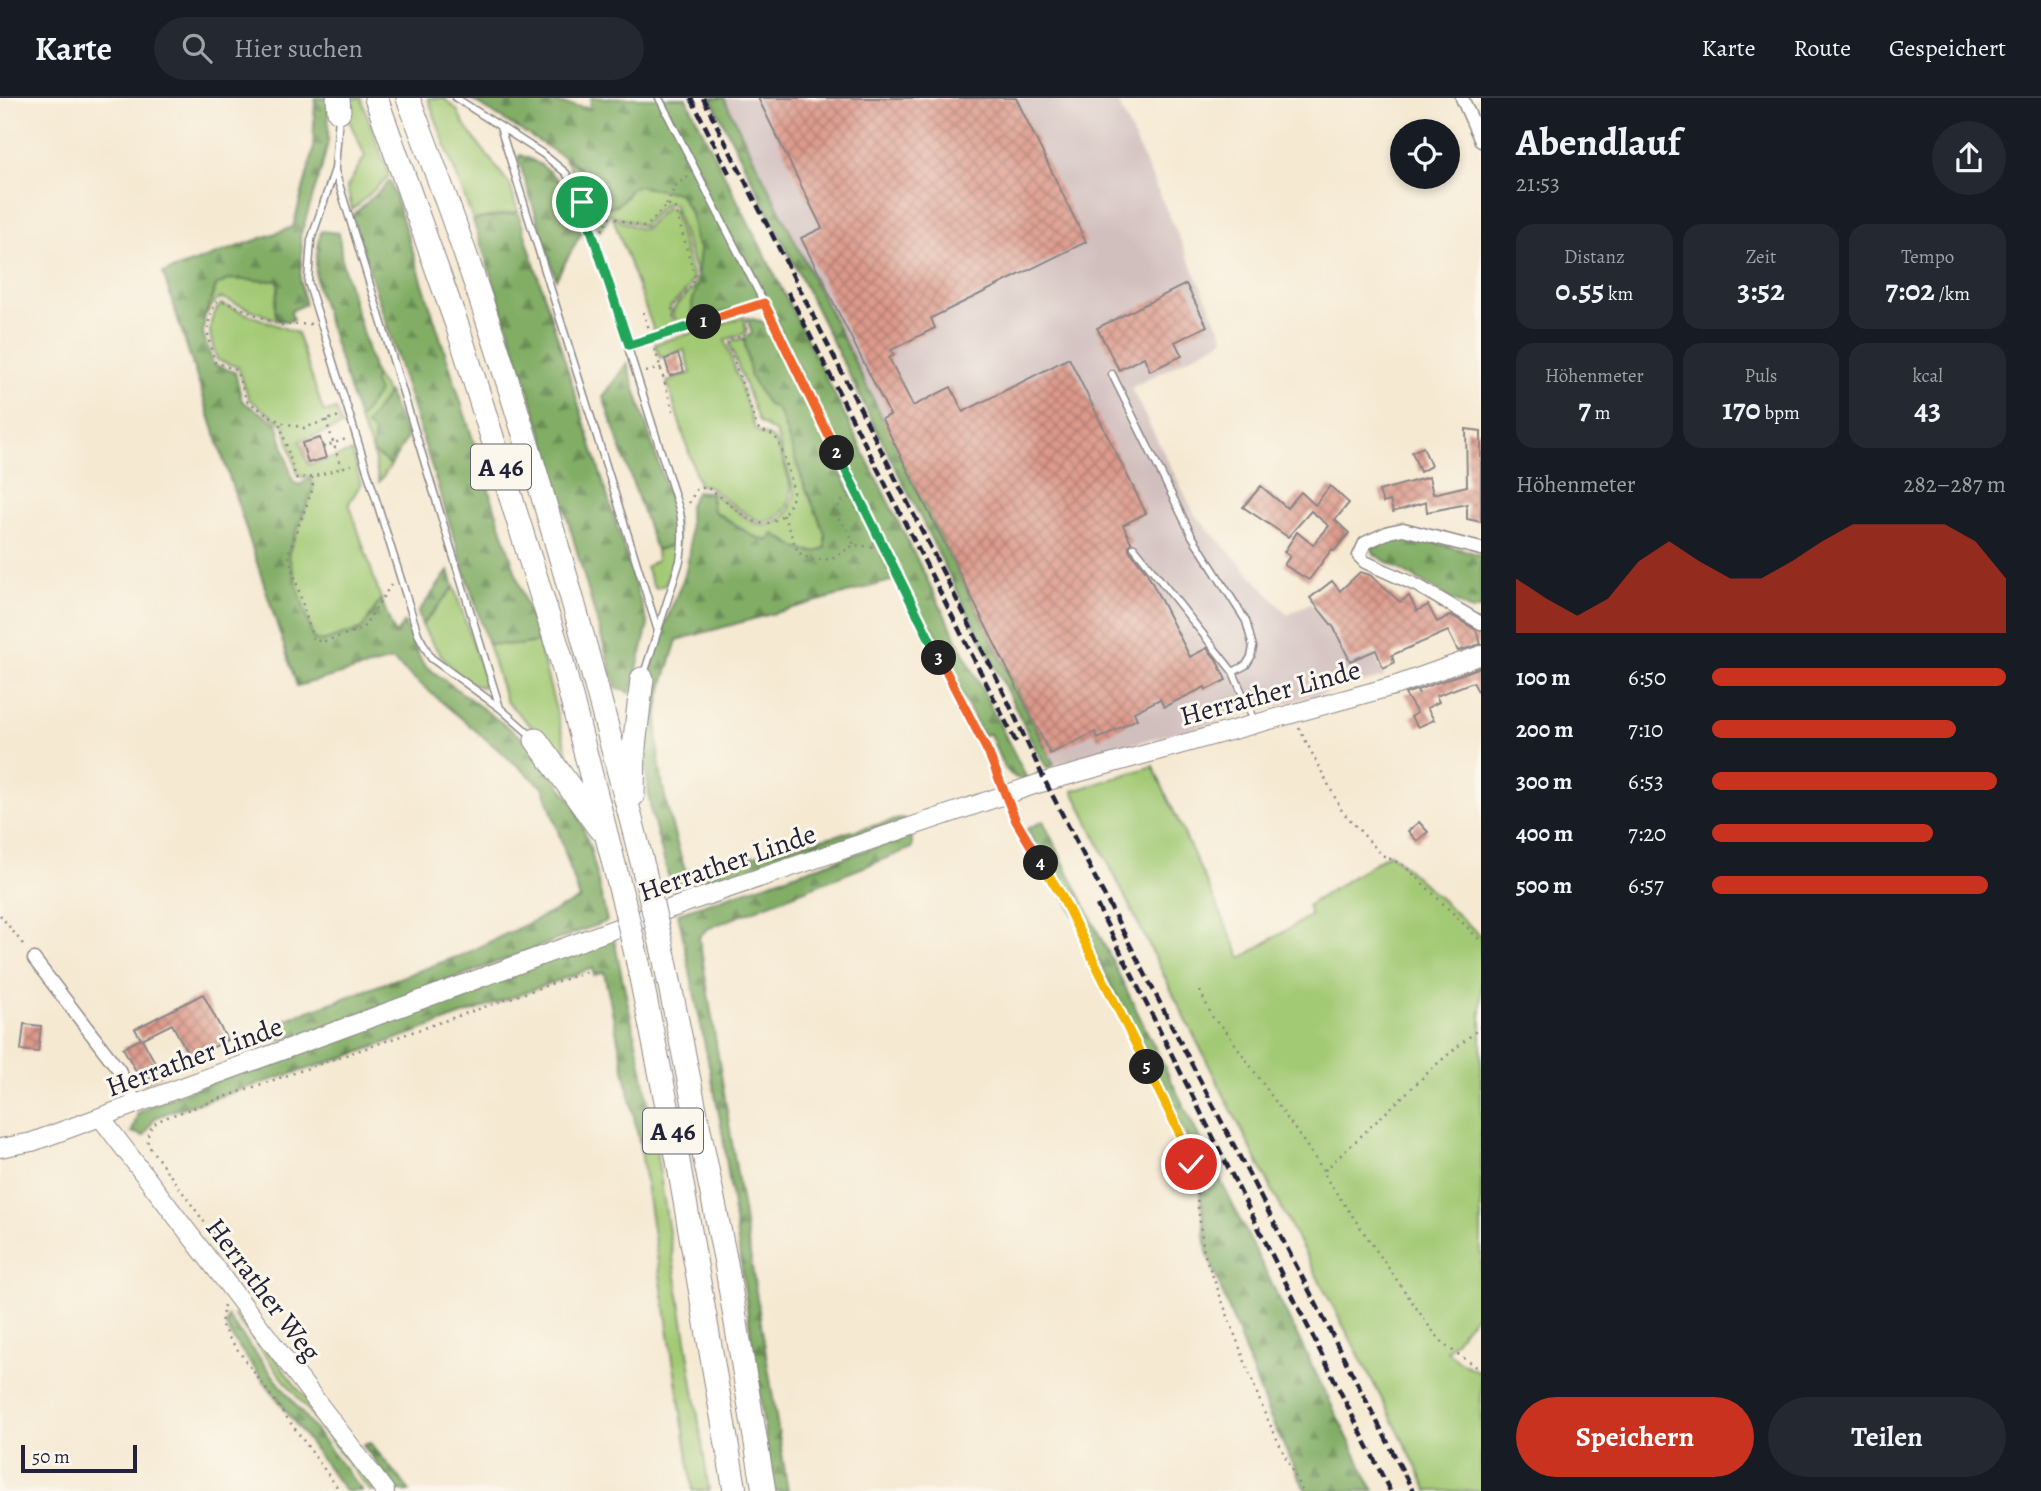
<!DOCTYPE html>
<html lang="de">
<meta charset="utf-8">
<style>
body{margin:0;font-family:Alegreya,serif;background:#242831;color:#f1f3f6;height:100vh;display:flex;flex-direction:column;font-size:26px;white-space:nowrap}
*{box-sizing:border-box;margin:0}
p{font-size:23px;color:#9ea1a6}
.icon{flex:none;width:38px;height:38px;fill:none;stroke:currentColor;stroke-width:2;stroke-linecap:round;stroke-linejoin:round}
.map{position:relative;flex:1;overflow:hidden}
.panel{display:flex;flex-direction:column;background:#171b24;width:560px}
.panel>*{flex:none}
.tools{position:absolute;left:1390px;top:21px;display:grid;gap:14px}
.tools a{display:grid;place-items:center;width:70px;height:70px;border-radius:50%;background:#171b24;box-shadow:0 4px 10px #0003;font-size:35px}
.scale{position:absolute;left:21px;bottom:18px;width:116px;box-sizing:border-box;padding-left:7px;border:4px solid #22223b;border-top:0;font-size:19px;line-height:24px;white-space:nowrap;color:#22223b;-webkit-text-stroke:5px #fbf7ec;paint-order:stroke}
.pin{position:absolute;display:grid;place-items:center;width:60px;height:60px;color:#fff;margin:-30px;border:4px solid #fff;border-radius:50%;box-shadow:0 2px 7px #0007}
.km{position:absolute;width:35px;height:35px;margin:-18px;border-radius:50%;background:#222;color:#fff;font-size:19px;line-height:35px;text-align:center}
.round{display:grid;place-items:center;flex:none;width:74px;height:74px;border-radius:37px;background:#242831}
.head{display:flex;align-items:center;justify-content:space-between;height:119px;padding:0 35px}
h1{font-size:38px;font-weight:600;line-height:52px}
.stats{display:grid;grid-template-columns:repeat(3,1fr);gap:10px;height:119px;padding:7px 35px}
.stats div{display:grid;align-content:center;border-radius:18px;background:#242831;text-align:center}
.stats b{font-size:30px;font-weight:600}
.stats small{font-size:19px;font-weight:400}
.stats p{font-size:19px}
.chart{height:196px;padding:14px 35px}
.chart p{display:flex;justify-content:space-between}
.chart svg{width:100%;height:126px;margin-top:7px;fill:#c8321e;opacity:.7}
.cta{display:flex;gap:14px;margin-top:auto;padding:14px 35px}
.cta a{flex:1;height:80px;border-radius:42px;background:#c8321e;color:#fff;font-size:28px;font-weight:600;line-height:80px;text-align:center}
.cta a+a{background:#242831;color:#f1f3f6}
ul{padding:0 35px;list-style:none;font-size:23px}
li{display:grid;grid-template-columns:112px 84px 1fr;align-items:center;height:52px}
li i{height:18px;border-radius:9px;background:#c8321e}
header{display:flex;align-items:center;gap:42px;box-sizing:border-box;height:98px;padding:0 35px;background:#171b24;border-bottom:2px solid #363941}
header strong{font-size:33px}
nav{display:flex;gap:38px;margin-inline-start:auto;font-size:24px}
.search{width:490px;height:63px;background:#242831;display:flex;align-items:center;gap:18px;box-sizing:border-box;padding:0 24px;border-radius:38px;color:#9ea1a6;font-size:26px}
main{display:flex;flex:1;min-height:0}
.map>svg:first-child{display:block}
</style>
<header>
<strong>Karte</strong>
<div class="search"><svg class="icon" aria-label="search" viewBox="0 0 24 24"><circle cx="10" cy="10" r="6"/><path d="M15 15l6 6"/></svg>Hier suchen</div>
<nav><a>Karte</a><a>Route</a><a>Gespeichert</a></nav>
</header>
<main>
<div class="map">
<svg width="1481" height="1393" viewBox="0 0 1481 1393">
<defs>
<pattern id="forest-firs" width="22" height="20" patternUnits="userSpaceOnUse" patternTransform="scale(1.75)"><rect width="22" height="20" fill="#81ad65"/><path d="M5 1l3.5 6h-7zM16 11l3.5 6h-7z" fill="#698c54"/></pattern>
<pattern id="building-cross-hatch" width="8" height="8" patternUnits="userSpaceOnUse" patternTransform="scale(1.75)"><rect width="8" height="8" fill="#dc998a"/><path d="M0 0l8 8M0 8l8-8" fill="none" stroke="#b27c72"/></pattern>
</defs>
<rect width="100%" height="100%" fill="#fbf7ec"/>
<filter id="ink" filterUnits="userSpaceOnUse"><feTurbulence type="fractalNoise" baseFrequency=".0143" numOctaves="2"/><feDisplacementMap in="SourceGraphic" scale="14" xChannelSelector="R" yChannelSelector="G"/><feConvolveMatrix kernelMatrix="1 2 1 2 8 2 1 2 1" color-interpolation-filters="sRGB"/></filter>
<filter id="wash" filterUnits="userSpaceOnUse"><feTurbulence type="fractalNoise" baseFrequency=".00686" numOctaves="4" result="noise"/><feDisplacementMap in="SourceGraphic" scale="28" xChannelSelector="R" yChannelSelector="G"/><feGaussianBlur stdDeviation="1.57" result="paint"/><feColorMatrix in="noise" values="0 0 0 0 0 0 0 0 0 0 0 0 0 0 0 0 0 1.4 0 .05"/><feComposite in="paint" operator="in"/></filter>
<g filter="url(#wash)">
<rect width="100%" height="100%" fill="#f5e9d2"/>
<path fill="#d1bfbe" d="M724,0H1116L1225,241L1131,290L1195,417L1288,517L1310,505L1332,530L1350,564L1374,555L1384,579L1054,667Z"/>
<path fill="#a2c973" stroke="#627657" stroke-width="2" d="M348,0H361L389,78L352,112L347,89L365,58L348,20Z
M428,0H444L457,12L465,28L510,87L518,114L473,122Z
M564,60C584,71 593,87 603,107L626,100L630,91L637,88L679,95C690,113 699,134 701,155C701,165 696,173 700,183C693,199 689,207 695,224L678,230L673,213L677,206L694,190L697,178L674,107L668,105L662,108L643,128L610,116L600,133L580,84Z
M666,109L673,111L693,180L689,190L670,209L674,231L654,233L613,120L640,131L646,130Z
M229,181L278,183C281,199 269,206 279,223L222,200L216,202L205,218L216,188Z
M221,206L297,235L324,315L336,311L342,328L300,343L308,367L352,354L361,386L349,405L381,501L362,531L322,544L313,541L288,456L313,390L311,380L298,378L284,327L249,301L238,269L217,262C210,242 204,224 221,206Z
M744,219L746,235L725,242L755,331C760,337 767,336 773,341C779,347 792,388 791,397C790,410 775,425 762,423C751,422 718,395 708,388L699,387L667,284L691,275L684,252L660,260L655,246Z
M744,240L751,280L768,307L776,310L781,318L803,384L825,435V450L818,454L797,451L786,442L768,443L753,438L713,412L710,394L753,424C774,433 791,416 795,396L776,335L759,324L730,247L732,243Z
M375,277L388,295L366,327L374,334V354L391,367L379,384L373,354L359,322L378,294L373,285Z
M677,446L665,487L656,490L652,485L646,469L657,462L656,452Z
M454,489L483,576V589C458,586 432,547 422,527Z
M538,544L573,676L548,645L506,603L488,546L519,547Z
M1153,668L1241,860L1311,817L1307,808L1390,755L1481,838V1210L1447,1253L1458,1263L1481,1275V1393H1428C1383,1299 1332,1208 1284,1115C1212,975 1142,834 1073,693Z
M656,1050C673,1165 693,1279 709,1393H693L641,1053Z
M234,1217H241L377,1393H370Z"/>
<path fill="url(#forest-firs)" stroke="#526850" stroke-width="2" d="M315,0H329L328,44L322,69L300,139L302,150L300,182L305,206L291,213L293,223H279C269,206 281,199 278,183L229,181L216,188L205,218L203,235L213,266L235,274L242,303L277,325L293,383L299,387L311,380L313,390L288,456L313,541L322,544L362,531L381,501L395,537L404,525L423,566L529,645L576,709L591,753L607,823L315,933L277,943L276,925L462,857L580,801L544,690L392,562L297,588L163,175L293,129L313,54Z
M469,0H553L561,6L590,10L591,0H686L1027,681C1004,684 998,654 990,636L983,637L919,516L765,201L695,224C689,207 693,199 700,183L697,178L700,152L695,142L691,115L679,95L637,88L630,91C625,101 617,110 606,109L578,68Z
M711,0H724L1054,667L1047,670L1035,649Z
M520,57C555,68 573,98 584,130L556,181L518,60Z
M390,83L538,544L519,547L488,546L352,118Z
M518,114L648,527L631,595L616,590L550,359L473,122Z
M321,133L339,135L342,164L375,277L374,285L378,294L359,322L317,189C314,169 317,153 321,133Z
M747,220L761,223L770,230L894,482L677,542C672,559 665,577 661,594C649,649 668,719 685,772L696,773L904,720L906,723L674,799L651,714L644,655L648,582L662,533L685,477L690,453L689,407L697,393L710,394L713,413L753,438L768,443L774,436C789,444 807,462 825,450V435L803,384L781,318L776,310L768,307L751,280L744,240L752,236Z
M627,265L676,422L677,446L656,452L603,299Z
M388,295L407,340L391,367L373,354L374,334L366,327Z
M1401,435L1481,457V510L1472,513L1375,457L1371,449Z
M449,472L454,489L422,527L418,515Z
M1043,723L1374,1393H1306L1269,1317L1207,1154L1199,1085L1185,1036L1093,851L1027,731Z
M912,737V750L719,826L707,831L699,839L788,1393H773L722,1031L678,815Z
M613,837L643,976L656,1050L641,1053L604,874L594,877L593,870L349,958L169,1014L155,1020L144,1038L132,1034L138,1015L159,1004Z
M228,1219L362,1393H345L233,1241L226,1228Z
M370,1345L410,1393H398L363,1347Z"/>
<g id="blocks">
<path fill="url(#building-cross-hatch)" d="M758,0H1016L1086,144L931,220L935,230L891,252L894,257L889,260L913,308L951,289L963,314L1069,260L1146,415L1123,427L1131,444L1129,448V452L1146,473L1190,559L1207,550L1216,561L1226,582L1206,592L1205,589L1164,609L1160,601L1134,614L1137,621L1098,641L1095,634L1050,656L882,321L890,317L801,140L822,130Z
M1186,186L1207,228L1175,244L1182,258L1150,273L1144,259L1119,272L1097,230Z
M678,256L684,274L670,278L665,261Z
M1466,331L1481,333V424L1467,421V406L1427,414L1426,404L1393,414L1390,403L1383,405L1379,393L1429,379L1433,396L1467,388Z
M320,340L326,360L308,365L302,345Z
M1423,349L1431,368L1420,374L1412,354Z
M1261,388L1287,410L1301,394L1315,407L1330,388L1349,405L1335,422L1349,435L1334,453L1332,451L1309,482L1284,467L1290,458L1284,454L1297,434L1313,447L1329,428L1311,413L1288,439L1243,409Z
M1360,474L1370,477L1400,504L1409,498L1417,513L1428,507L1437,524L1451,517L1476,532L1481,546L1458,553L1448,533L1392,557L1394,565L1383,570L1376,552L1350,563L1334,530L1310,500L1332,483L1340,493Z
M1481,569V599L1473,584L1436,598L1439,604L1427,610L1434,622L1418,629L1411,619L1417,615L1405,596L1416,592L1419,596L1417,592Z
M1419,724L1428,734L1417,743L1408,733Z
M203,896L227,942L191,961L172,926L142,941L162,977L144,987L123,950L141,941L135,931Z
M24,926L41,928L38,954L21,952Z"/>
</g>
</g>
<g filter="url(#ink)">
<use href="#blocks" fill-opacity="0" stroke="#8c8686" stroke-width="2"/>
<g fill="none" stroke-linecap="round" stroke-linejoin="round">
<g stroke="#8c8686" stroke-width="9">
<path id="lane" d="M456,0L543,56L566,75L582,104L680,414C683,431 683,446 680,463L644,576
M659,0L764,205
M339,18L335,71L311,142L308,184L418,536L431,560L500,610L534,640
M500,29L657,530
M335,73L500,610
M629,247L764,205L928,538L989,656L1005,695
M1112,276L1192,438L1246,523L1253,549L1251,559L1246,567L1233,574
M1134,449L1233,574L1254,623"/>
</g>
<g stroke="#8c8686" stroke-width="15">
<path id="street" d="M1462,0L1481,43
M1481,451L1403,431L1389,434L1365,445L1359,458L1365,464L1418,488L1481,525
M34,861L119,972L137,1007"/>
</g>
<g stroke="#8c8686" stroke-width="20">
<path id="secondary" d="M101,1020L385,1393
M0,1050L32,1044L691,803L1037,686L1397,587L1481,557"/>
</g>
<g stroke="#8c8686" stroke-width="25">
<path id="highway" d="M338,0L339,13
M376,0L458,230L561,560L626,813
M408,0C506,251 578,511 644,772
M536,642L599,730
M633,697L634,649L642,581
M664,858L726,1165L764,1393
M638,865L677,1057L735,1393"/>
</g>
<path stroke="#8c8686" stroke-width="2.5" stroke-dasharray="2 5" stroke-linecap="butt" d="M666,107L676,87L688,79
M602,132L610,119L643,129L650,125L666,107H670L675,110L695,179L692,188L672,210L674,222
M643,214L649,231
M311,226L280,227L226,204H216C204,229 207,239 215,264L236,272L247,303L280,324L304,330L339,318
M655,251L673,313
M646,274L667,268
M326,322L341,369
M280,326L296,380L312,379L354,366
M323,349L346,341
M312,379L313,390L288,456L313,541L322,544L362,531L391,487
M849,399L839,405L836,417L849,434L854,447
M689,405L696,392L706,389C724,398 740,420 760,425C776,428 792,411 793,396C794,387 781,345 775,339C770,334 762,335 757,329L727,243L746,236V222
M783,417L798,454L811,462L832,461L854,447L874,449
M1299,630L1342,713L1382,757L1405,768L1481,843
M1011,712L1061,797L1178,1032L1194,1077L1204,1155L1264,1314L1302,1393
M0,817L26,850
M1200,893L1214,922L1224,930L1324,1073
M1481,929L1437,966L1324,1073L1326,1080L1431,1231L1446,1248L1481,1272
M241,1178L243,1164L241,1159L211,1133L148,1047C146,1030 154,1024 170,1018L591,872
M224,1207L221,1226L227,1237L340,1393"/>
<use href="#lane" stroke="#fff" stroke-width="6"/>
<use href="#street" stroke="#fff" stroke-width="12"/>
<use href="#secondary" stroke="#fff" stroke-width="18"/>
<use href="#highway" stroke="#fff" stroke-width="23"/>
<path stroke="#22223b" stroke-width="4.5" stroke-dasharray="10 5" stroke-linecap="butt" d="M691,0L729,75
M703,0L1002,591L1045,683L1413,1393
M788,194L1016,644
M1097,807L1390,1393"/>
<g stroke="#8c8686" stroke-width="25" stroke-linecap="butt">
<path id="highway-bridge" d="M644,772L664,858
M626,813L638,865"/>
</g>
<use href="#highway-bridge" stroke="#fff" stroke-width="23"/>
</g>
</g>
<g fill="none" stroke-linecap="round" stroke-linejoin="round" filter="url(#ink)">
<g stroke="#fff" stroke-width="14">
<path id="split-1" d="M582,104L629,247L704,224"/>
</g>
<g stroke="#fff" stroke-width="14">
<path id="split-2" d="M704,224L764,205L837,355"/>
</g>
<g stroke="#fff" stroke-width="14">
<path id="split-3" d="M837,355L939,560"/>
</g>
<g stroke="#fff" stroke-width="14">
<path id="split-4" d="M939,560L989,656L1016,723L1041,765"/>
</g>
<g stroke="#fff" stroke-width="14">
<path id="split-5" d="M1041,765L1061,797L1147,969"/>
</g>
<g stroke="#fff" stroke-width="14">
<path id="split-6" d="M1147,969L1178,1032L1191,1066"/>
</g>
<use href="#split-1" stroke="#22a559" stroke-width="9"/>
<use href="#split-2" stroke="#f0652b" stroke-width="9"/>
<use href="#split-3" stroke="#22a559" stroke-width="9"/>
<use href="#split-4" stroke="#f0652b" stroke-width="9"/>
<use href="#split-5" stroke="#f5b400" stroke-width="9"/>
<use href="#split-6" stroke="#f5b400" stroke-width="9"/>
</g>
<g text-anchor="middle" stroke-width="6" stroke-linejoin="round" paint-order="stroke">
<g fill="#fbf7ec" stroke="#636270" stroke-width="2">
<rect x="471" y="346.5" width="60" height="45" rx="5"/>
<rect x="643" y="1010.5" width="60" height="45" rx="5"/>
</g>
<g font-size="26" font-weight="bold" fill="#22223b">
<text x="501" y="378">A 46</text>
<text x="673" y="1042">A 46</text>
</g>
<g font-size="28" fill="#22223b" stroke="#fbf7ec">
<text transform="translate(1270 594) rotate(-15)" y="10">Herrather Linde</text>
<text transform="translate(727 764) rotate(-19)" y="10">Herrather Linde</text>
<text transform="translate(194 958) rotate(-20)" y="10">Herrather Linde</text>
<text transform="translate(264 1191) rotate(53)" y="10">Herrather Weg</text>
</g>
</g>
</svg>
<div class="tools">
<a><svg class="icon" aria-label="locate" viewBox="0 0 24 24"><circle cx="12" cy="12" r="6"/><path d="M12 2v4M12 18v4M2 12h4M18 12h4"/></svg></a>
</div>
<div class="scale">50 m</div>
<div class="pin" style="left:582px;top:104px;background:#1e9e55"><svg class="icon" aria-label="arrive" viewBox="0 0 24 24"><path d="M6 21V4h12l-3 4 3 4H6"/></svg></div>
<div class="pin" style="left:1191px;top:1066px;background:#d93025"><svg class="icon" aria-label="check" viewBox="0 0 24 24"><path d="M5 12l5 5 9-10"/></svg></div>
<b class="km" style="left:704px;top:224px">1</b>
<b class="km" style="left:837px;top:355px">2</b>
<b class="km" style="left:939px;top:560px">3</b>
<b class="km" style="left:1041px;top:765px">4</b>
<b class="km" style="left:1147px;top:969px">5</b>
</div>
<section class="panel">
<div class="head"><div><h1>Abendlauf</h1><p>21:53</p></div><a class="round"><svg class="icon" aria-label="share" viewBox="0 0 24 24"><path d="M12 15V3M7 8l5-5 5 5M5 13v7h14v-7"/></svg></a></div>
<div class="stats">
<div><p>Distanz</p><b>0.55<small> km</small></b></div>
<div><p>Zeit</p><b>3:52</b></div>
<div><p>Tempo</p><b>7:02<small> /km</small></b></div>
</div>
<div class="stats">
<div><p>Höhenmeter</p><b>7<small> m</small></b></div>
<div><p>Puls</p><b>170<small> bpm</small></b></div>
<div><p>kcal</p><b>43</b></div>
</div>
<div class="chart"><p><span>Höhenmeter</span>282–287 m</p>
<svg viewBox="0 0 160 44" preserveAspectRatio="none"><path d="M0 44V25L10 32L20 38L30 32L40 19L50 12L60 19L70 25L80 25L90 19L100 12L110 6L120 6L130 6L140 6L150 12L160 25V44z"/></svg>
</div>
<ul>
<li><b>100 m</b>6:50<i style="width:100%"></i></li>
<li><b>200 m</b>7:10<i style="width:83%"></i></li>
<li><b>300 m</b>6:53<i style="width:97%"></i></li>
<li><b>400 m</b>7:20<i style="width:75%"></i></li>
<li><b>500 m</b>6:57<i style="width:94%"></i></li>
</ul>
<div class="cta"><a>Speichern</a><a>Teilen</a></div>
</section>
</main>
